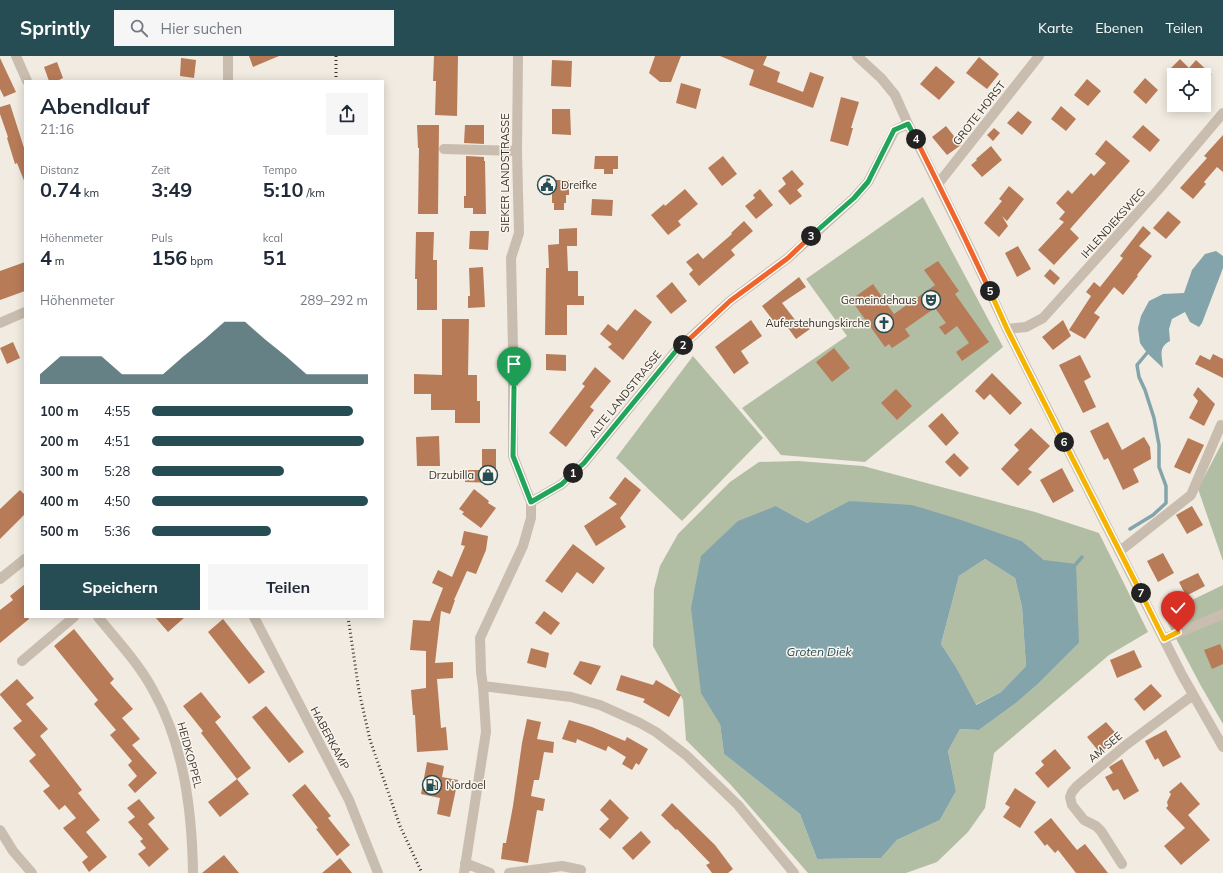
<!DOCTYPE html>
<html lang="de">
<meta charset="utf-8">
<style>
body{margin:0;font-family:Mulish,sans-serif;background:#f6f6f7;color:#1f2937;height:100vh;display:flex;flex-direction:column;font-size:15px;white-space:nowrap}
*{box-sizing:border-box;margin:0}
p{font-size:13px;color:#747a83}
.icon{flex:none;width:22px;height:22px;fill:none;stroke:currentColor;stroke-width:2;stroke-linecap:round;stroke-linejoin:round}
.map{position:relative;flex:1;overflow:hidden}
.side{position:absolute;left:24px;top:24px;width:360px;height:538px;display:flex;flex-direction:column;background:#fff;border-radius:0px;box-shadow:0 2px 10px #0003}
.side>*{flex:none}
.buttons{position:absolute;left:1167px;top:12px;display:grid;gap:8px}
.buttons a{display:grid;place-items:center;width:44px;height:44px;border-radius:0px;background:#fff;box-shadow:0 2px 10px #0003;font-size:20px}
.pin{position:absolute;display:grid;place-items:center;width:34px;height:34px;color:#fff;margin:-41px -17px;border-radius:50% 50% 50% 0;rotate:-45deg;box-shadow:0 0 4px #0007}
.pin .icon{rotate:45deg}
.km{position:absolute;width:20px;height:20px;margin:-10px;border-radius:50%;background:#222;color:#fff;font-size:11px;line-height:20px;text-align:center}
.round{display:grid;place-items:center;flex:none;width:42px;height:42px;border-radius:0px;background:#f6f6f7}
.headline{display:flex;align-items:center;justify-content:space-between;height:68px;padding:0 16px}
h1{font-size:22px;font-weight:700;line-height:30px}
.stats{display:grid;grid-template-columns:repeat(3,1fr);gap:6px;height:68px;padding:4px 16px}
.stats div{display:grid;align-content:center}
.stats b{font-size:20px;font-weight:700}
.stats small{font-size:11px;font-weight:400}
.stats p{font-size:11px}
.chart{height:112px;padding:8px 16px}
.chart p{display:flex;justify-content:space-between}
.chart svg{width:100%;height:72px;margin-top:4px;fill:#264c54;opacity:.7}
.action{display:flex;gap:8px;margin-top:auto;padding:8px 16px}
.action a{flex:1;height:46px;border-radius:0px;background:#264c54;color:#fff;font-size:16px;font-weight:700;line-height:46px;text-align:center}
.action a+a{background:#f6f6f7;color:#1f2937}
ul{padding:0 16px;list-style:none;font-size:13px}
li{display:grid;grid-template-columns:64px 48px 1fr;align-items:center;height:30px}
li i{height:10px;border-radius:5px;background:#264c54}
header{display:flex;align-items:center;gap:24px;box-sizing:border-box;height:56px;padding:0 20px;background:#264c54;color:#fff}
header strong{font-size:19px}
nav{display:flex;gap:22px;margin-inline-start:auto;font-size:14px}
.search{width:280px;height:36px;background:#f6f6f7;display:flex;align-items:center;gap:10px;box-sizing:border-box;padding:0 14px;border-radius:0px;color:#747a83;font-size:15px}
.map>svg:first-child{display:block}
</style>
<header>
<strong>Sprintly</strong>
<div class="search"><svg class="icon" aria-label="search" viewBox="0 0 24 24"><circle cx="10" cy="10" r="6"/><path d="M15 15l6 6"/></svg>Hier suchen</div>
<nav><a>Karte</a><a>Ebenen</a><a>Teilen</a></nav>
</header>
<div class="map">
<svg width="1223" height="817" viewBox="0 0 1223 817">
<rect width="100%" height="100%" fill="#f1ebe1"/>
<path fill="#b2bea3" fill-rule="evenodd" d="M923,141L1003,291L865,406L781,399L742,352L847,280L806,223Z
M693,300L763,382L682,465L616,402Z
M1223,385V505L1198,433Z
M798,405L863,410L1035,456L1099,477L1148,576L1109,599L994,697L985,752L968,776L937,806L906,817H808L731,729L686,684L683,644L653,590L654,533L660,510L678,478L730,426L759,406ZM849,445L1022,485L1044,504L1079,587L1038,628L1016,647L979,674L960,673L948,695L956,735L940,764L897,784L881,802L817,803L800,758L724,698L720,668L776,450L807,467Z
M985,503L1015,522L1022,551L1026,610L1001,636L975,649L956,611L941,588L959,520Z
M1223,529V668L1201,630L1163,558Z"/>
<path fill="#84a4ab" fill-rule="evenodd" d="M1216,195L1223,200V212L1202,267L1199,271L1190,266L1185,256L1172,263L1169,273L1170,285C1158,291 1162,300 1163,312L1147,297L1140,287L1138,272L1141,260L1149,245L1163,238L1184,237L1192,214L1205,198Z
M849,445L912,449L955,462L1022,485L1044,504L1076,508L1079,587L1038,628L1016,647L979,674L960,673L948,695L956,735L940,764L897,784L881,802L817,803L800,758L724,698L720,668L701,637L691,552L701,500L738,465L776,450L807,467ZM985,503L1015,522L1022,551L1026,610L1001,636L976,649L956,611L941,588L959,520Z"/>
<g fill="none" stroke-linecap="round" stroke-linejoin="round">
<path stroke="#84a4ab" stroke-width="3.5" d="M1130,473L1153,459L1166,447V430L1159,411V389L1154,362L1145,334L1139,321L1137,309L1147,297
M1076,508L1082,501"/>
</g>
<path fill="#b87b58" d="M249,0H279L253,11Z
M434,0H458L457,60L435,59L436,25H433Z
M655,0H681L671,26H660L649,17Z
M720,0H767L763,9L780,16L777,26L803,36L810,16L824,21L813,52L749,29L754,14Z
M979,1L999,18L987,33L966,17Z
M0,2L16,36L4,41L0,33Z
M181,2L196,4L194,22L180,20Z
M1180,3L1189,12L1196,4L1212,19H1179L1171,12Z
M552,4L572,5L571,31L551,30Z
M57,6L63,22L57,25H49L44,11Z
M936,10L955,26L939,44L920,28Z
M1145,22L1158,34L1146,48L1133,36Z
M1087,23L1101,35L1088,50L1074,39Z
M681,27L701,33L696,53L676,47Z
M841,41L859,46L851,72H853L848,90L830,85Z
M10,48L25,95V127L17,107L15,108L7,82L8,81L0,58V51Z
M1061,50L1076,63L1066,75L1051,63Z
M552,53H570L571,79L552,78Z
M1018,55L1032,66L1022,79L1007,67Z
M417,69H439L438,158H418L419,92H418Z
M465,69H484V88L464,87Z
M1143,69L1160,84L1150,96L1132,81Z
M946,70L961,89L947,99L932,81Z
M994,72L1000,77L993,85L987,79Z
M1223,79V116L1217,111L1204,126L1206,128L1193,143L1180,132L1207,102L1204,100Z
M1106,84L1130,105L1070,173L1079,182L1054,209L1038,194L1064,166L1059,163L1065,156L1056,147L1068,134L1072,138L1091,117L1094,120L1106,107L1095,98Z
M991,90L1002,104L982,121L971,109L977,104L976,103Z
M466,100L484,101V105H485L486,158H473V152H464V140H466Z
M595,100H618V113H613V118H604V113H594Z
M723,100L737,118L722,130L708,112Z
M792,114L804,128L797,134L802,140L790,149L778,135L786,128L782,122Z
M545,124H569V139H566V147H564V154H554V147H552V135H545Z
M1009,130L1024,143L1007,165L1002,160L1008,170L999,181L984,167L1002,145L999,143Z
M685,133L698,148L678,165L681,169L668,179L651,159L664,148L665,150Z
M760,133L773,149L756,163L745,150L755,142L753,139Z
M592,143L613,144L612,160L591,159Z
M1168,155L1181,166L1166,183L1153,172Z
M744,165L753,175L731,194L735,199L699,230L689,218L693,214L686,206L698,197L703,203L732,178L731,177Z
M1143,170L1151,177L1139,190L1152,200L1137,219L1138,220L1123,239L1114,231L1094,257L1100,261L1085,283L1069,274L1091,240L1086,236L1094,226L1100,231L1123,202L1120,200Z
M577,172V190H567L568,215H578V240H584V249H567V279H545L546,212H549L548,189L559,188V173Z
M470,175H489L488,194L469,193Z
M416,176H434L433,204H437V254H417V223H415Z
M1018,190L1031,213L1017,221L1005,197Z
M938,205L959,235L955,238L989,286L962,305L956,296L969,287L957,270L945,279L939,271L946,267L935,252L905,273L910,280L892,292L889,288L885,291L854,248L857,245L855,242L856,240L873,228L894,258L935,229L924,214Z
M25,206V235L0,244V215Z
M483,211L485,251L468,252V240H470L469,212Z
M1050,213L1060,222L1054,229L1044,220Z
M799,221L806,231L782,247L799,269L804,265L810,273L796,283L781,262L775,267L762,250Z
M672,226L687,245L671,258L656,240Z
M635,253L652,266L623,304L608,291L612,288L600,278L608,268L617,275Z
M442,263H469L468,319H477V345H480V367H455V354H431V338H414V318L442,319Z
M751,264L762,280L741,295L749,307L734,318L715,291Z
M1063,264L1071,280L1053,294L1042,281Z
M13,286L20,302L7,308L0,292Z
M834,292L850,312L832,326L816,306Z
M546,298L566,299V315L546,314Z
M1213,298L1223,303V322L1195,308L1200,299L1210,304Z
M1080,299L1091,321L1084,325L1096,351L1083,357L1059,309Z
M595,311L611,325L590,351L594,354L566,391L549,377L585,330L582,328Z
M992,317L1022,347L1010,359L990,338L984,344L975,335Z
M1198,331L1215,348L1204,370L1189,362L1198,345L1193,339Z
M896,333L912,350L897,364L881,347Z
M942,357L959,377L946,390L928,370Z
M1108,366L1122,394L1144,381L1150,391L1151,403L1133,413L1139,426L1123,434L1108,402L1104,404L1090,375Z
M1031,372L1050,390L1028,413L1032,416L1018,430L1001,413L1019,394L1014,389Z
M439,380L440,410H417L416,381Z
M1188,382L1204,389L1190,418L1174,411Z
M482,393H496V427L465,426V414H482Z
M954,397L969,412L960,421L945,406Z
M1062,412L1074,435L1053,447L1040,424Z
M625,421L641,434L620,462L626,471L596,490L584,470L617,448L609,442Z
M474,433L489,445L488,447L496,452L481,472L462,458L464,456L459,453Z
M20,434L25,439V458L0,483V453Z
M1192,450L1203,469L1187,478L1176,459Z
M464,475L488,480L486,494L476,518L467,515L454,544H455L450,558L441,555L435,607L453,606V622L437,623L441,672L446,671L448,694L417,696L415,659H413L411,634L426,632V595L410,594L413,564L430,565L443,532L432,527L438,514L452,521L465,490L461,489Z
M573,488L605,512L593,528L577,516L562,537L545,525Z
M1163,497L1174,517L1158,526L1147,505Z
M1198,517L1205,530L1186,540L1179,526Z
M25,528V561H28L29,563L0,587V554L13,544L10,540Z
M544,555L560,567L551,579L535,567Z
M155,561H185L168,576Z
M223,563L265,616L249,628L208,576Z
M74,573L114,623L110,627L133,653L122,662L140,683L132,689L157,717L135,737L128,729L137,720L128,709L132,705L110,679L116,674L94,648L98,644L54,590Z
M1220,588L1223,595V608L1212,613L1204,594Z
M531,592L549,597L546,612L527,607Z
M1134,594L1142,611L1117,622L1110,604Z
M580,605L601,610L591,629L573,618Z
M621,619L653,629L656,624L681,639L669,661L643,646L645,643L616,634Z
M17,623L34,642L26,648L48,673L40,680L82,734L78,737L100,764L86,776L107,801L89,816L82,806L88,801L63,772L76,762L65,749L59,754L43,735L50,730L29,705L36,699L13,672L22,665L0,639V638Z
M1151,628L1162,640L1144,655L1134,643Z
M201,636L221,661L215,666L251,712L237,723L201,677L203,675L183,650Z
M266,650L304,696L289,707L252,661Z
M527,663L541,666L537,683L554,686L553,697L544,696L539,724H534L531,740L545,743L543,755L537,754L528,807L501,803L503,787H506L513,750L522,687Z
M569,664L592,671L625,685L627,681L648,693L639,709L636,707L632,714L622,708L626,701L608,690L606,695L577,683L576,687L562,683Z
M1106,666L1119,681L1100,697L1087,681Z
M1166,674L1181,701L1163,711L1158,702L1155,704L1145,685Z
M1055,693L1071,712L1048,732L1035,717L1044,709L1041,705Z
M1122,703L1139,735L1124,744L1118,733L1113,735L1105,721L1113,717L1109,711Z
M427,706L444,710L442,721L458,724L450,761L437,758L440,742L421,738Z
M237,723L249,738L220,761L208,746Z
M1181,726L1200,748L1188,759L1210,784L1181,809L1164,790L1185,772L1166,752L1168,750L1167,746L1171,738L1169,736Z
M305,728L331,760L328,762L350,789L337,800L316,773L318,772L292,739Z
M1015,732L1036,746L1020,772L1003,761L1010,751L1005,748Z
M139,743L155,762L148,768L169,793L149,811L138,798L146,792L140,785L143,783L128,766L135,761L127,752Z
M610,743L629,762L610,783L599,773L609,763L600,754Z
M672,747L715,789L733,813L728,817H712L706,809L710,807L677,773L676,774L661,759Z
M1051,762L1077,794L1085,788L1108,817H1076L1058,794L1055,797L1047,788L1045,790L1034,776Z
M641,775L651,786L633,804L622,792Z
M224,799L239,817H202Z
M340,802L352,817H322Z"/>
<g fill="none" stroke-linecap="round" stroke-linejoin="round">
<path stroke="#c8bdae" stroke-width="10" d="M16,0L27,25
M857,0L881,22L895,39L908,68L974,201L1007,273L1182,619L1223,691
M228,25V0
M444,93L517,95
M938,128L1039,0
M0,267L25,256
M1007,273L1026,271L1043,262L1158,134L1223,57
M531,446L562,428L584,407L675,296L730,245L788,202L854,142L868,126L895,74L908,68
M1120,495L1191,439L1221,369
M0,523L25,503
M98,561C117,584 139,608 153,634C184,689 192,754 193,817
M254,561L349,744L378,817
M1164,583L1223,558
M22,605L74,561
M483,630L571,641L600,649L640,667L656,676L686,699L738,749L794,817
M0,774L13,795L32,817
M465,807L490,817
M1122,808L1101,775L1096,770L1084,764L1072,749L1070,741L1072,736L1077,730L1126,689L1193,639
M464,817L486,676L483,630L481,616L480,582L523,490L531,462V446L513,400V293L511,202L519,177L517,95L518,0
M509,817L562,810L581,814"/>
<path stroke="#37312c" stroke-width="3" stroke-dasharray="1 3" stroke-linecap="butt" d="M336,0V25
M348,561L359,635L370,684L400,770L422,817"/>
</g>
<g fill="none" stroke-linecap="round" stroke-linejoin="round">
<g stroke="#fff" stroke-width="8">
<path id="split-1" d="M514,332L513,400L531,446L562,428L573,417"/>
</g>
<g stroke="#fff" stroke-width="8">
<path id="split-2" d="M573,417L584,407L675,296L683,289"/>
</g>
<g stroke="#fff" stroke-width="8">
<path id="split-3" d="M683,289L730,245L788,202L811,180"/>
</g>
<g stroke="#fff" stroke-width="8">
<path id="split-4" d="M811,180L854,142L868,126L894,74L908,68L916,83"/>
</g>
<g stroke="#fff" stroke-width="8">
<path id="split-5" d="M916,83L960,172L990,235"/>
</g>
<g stroke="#fff" stroke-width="8">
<path id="split-6" d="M990,235L1007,273L1064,386"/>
</g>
<g stroke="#fff" stroke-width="8">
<path id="split-7" d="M1064,386L1141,537"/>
</g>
<g stroke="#fff" stroke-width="8">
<path id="split-8" d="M1141,537L1164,583L1178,576"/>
</g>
<use href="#split-1" stroke="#22a559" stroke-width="5"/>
<use href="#split-2" stroke="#22a559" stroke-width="5"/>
<use href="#split-3" stroke="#f0652b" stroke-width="5"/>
<use href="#split-4" stroke="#22a559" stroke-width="5"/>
<use href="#split-5" stroke="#f0652b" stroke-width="5"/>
<use href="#split-6" stroke="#f5b400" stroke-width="5"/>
<use href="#split-7" stroke="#f5b400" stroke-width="5"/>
<use href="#split-8" stroke="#f5b400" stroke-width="5"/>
</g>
<defs>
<g id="civic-ring" transform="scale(1)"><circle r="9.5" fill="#f9f5ed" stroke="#264c54" stroke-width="1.5"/><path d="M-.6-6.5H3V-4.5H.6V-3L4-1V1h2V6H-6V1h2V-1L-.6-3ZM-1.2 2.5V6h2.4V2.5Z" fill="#264c54"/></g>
<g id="theatre-ring" transform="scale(1)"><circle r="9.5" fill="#f9f5ed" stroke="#264c54" stroke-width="1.5"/><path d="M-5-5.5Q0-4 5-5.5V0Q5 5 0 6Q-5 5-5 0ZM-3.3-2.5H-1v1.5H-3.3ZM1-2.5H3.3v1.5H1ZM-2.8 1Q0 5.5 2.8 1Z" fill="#264c54"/></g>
<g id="church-ring" transform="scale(1)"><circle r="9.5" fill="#f9f5ed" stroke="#264c54" stroke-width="1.5"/><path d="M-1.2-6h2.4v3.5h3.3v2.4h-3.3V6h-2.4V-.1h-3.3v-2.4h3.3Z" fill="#264c54"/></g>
<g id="shop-ring" transform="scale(1)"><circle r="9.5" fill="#f9f5ed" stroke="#264c54" stroke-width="1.5"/><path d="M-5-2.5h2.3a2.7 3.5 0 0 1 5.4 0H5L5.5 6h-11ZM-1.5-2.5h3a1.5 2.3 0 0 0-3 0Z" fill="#264c54"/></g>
<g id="fuel-ring" transform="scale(1)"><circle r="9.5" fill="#f9f5ed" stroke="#264c54" stroke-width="1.5"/><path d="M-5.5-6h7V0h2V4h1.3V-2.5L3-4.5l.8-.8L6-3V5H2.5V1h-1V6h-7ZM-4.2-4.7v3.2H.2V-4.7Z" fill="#264c54"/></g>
</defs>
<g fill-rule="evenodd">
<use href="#civic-ring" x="547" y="129"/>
<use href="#theatre-ring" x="931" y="244"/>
<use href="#church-ring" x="884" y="267"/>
<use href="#shop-ring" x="488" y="419"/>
<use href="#fuel-ring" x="432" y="729"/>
</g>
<g text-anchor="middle" stroke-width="3" stroke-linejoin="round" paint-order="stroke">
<g font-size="11" fill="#37312c" stroke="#f9f5ed">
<text transform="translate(979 57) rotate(-52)" y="4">GROTE HORST</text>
<text transform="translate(505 117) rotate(-90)" y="4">SIEKER LANDSTRASSE</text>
<text transform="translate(1113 167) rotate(-48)" y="4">IHLENDIEKSWEG</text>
<text transform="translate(625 338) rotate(-51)" y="4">ALTE LANDSTRASSE</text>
<text transform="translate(330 682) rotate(62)" y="4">HABERKAMP</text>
<text transform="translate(1105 691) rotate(-40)" y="4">AM SEE</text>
<text transform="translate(190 699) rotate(75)" y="4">HEIDKOPPEL</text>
</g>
<g font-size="11" fill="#37312c" stroke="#f9f5ed" text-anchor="end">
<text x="561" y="133" text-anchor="start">Dreifke</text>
<text x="917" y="248">Gemeindehaus</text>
<text x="870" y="271">Auferstehungskirche</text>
<text x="474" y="423">Drzubilla</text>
<text x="446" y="733" text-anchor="start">Nordoel</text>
</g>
<g font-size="12" font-style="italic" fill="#264c54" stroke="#f9f5ed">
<text x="819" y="600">Groten Diek</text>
</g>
</g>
</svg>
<div class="buttons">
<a><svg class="icon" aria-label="locate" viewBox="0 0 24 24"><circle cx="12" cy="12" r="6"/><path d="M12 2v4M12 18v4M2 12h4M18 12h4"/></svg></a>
</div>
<div class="pin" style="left:514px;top:332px;background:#1e9e55"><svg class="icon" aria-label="arrive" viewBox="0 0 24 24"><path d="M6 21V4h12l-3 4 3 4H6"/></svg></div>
<div class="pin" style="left:1178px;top:576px;background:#d93025"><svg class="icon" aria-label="check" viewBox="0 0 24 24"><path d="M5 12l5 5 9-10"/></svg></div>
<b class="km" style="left:573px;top:417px">1</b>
<b class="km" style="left:683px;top:289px">2</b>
<b class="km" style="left:811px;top:180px">3</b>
<b class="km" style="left:916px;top:83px">4</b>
<b class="km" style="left:990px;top:235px">5</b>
<b class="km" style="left:1064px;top:386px">6</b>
<b class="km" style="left:1141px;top:537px">7</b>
<section class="side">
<div class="headline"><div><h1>Abendlauf</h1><p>21:16</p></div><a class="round"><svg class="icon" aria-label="share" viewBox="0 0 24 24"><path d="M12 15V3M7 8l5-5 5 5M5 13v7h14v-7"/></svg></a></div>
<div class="stats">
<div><p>Distanz</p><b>0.74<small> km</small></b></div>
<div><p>Zeit</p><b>3:49</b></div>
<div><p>Tempo</p><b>5:10<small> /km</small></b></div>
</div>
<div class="stats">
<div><p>Höhenmeter</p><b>4<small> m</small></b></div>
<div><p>Puls</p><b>156<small> bpm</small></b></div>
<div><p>kcal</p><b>51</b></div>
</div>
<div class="chart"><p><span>Höhenmeter</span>289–292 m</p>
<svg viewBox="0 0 160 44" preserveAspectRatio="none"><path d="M0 44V38L10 27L20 27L30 27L40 38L50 38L60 38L70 27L80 17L90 6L100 6L110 17L120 27L130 38L140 38L150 38L160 38V44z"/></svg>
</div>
<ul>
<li><b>100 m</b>4:55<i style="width:93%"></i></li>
<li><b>200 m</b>4:51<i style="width:98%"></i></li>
<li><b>300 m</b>5:28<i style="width:61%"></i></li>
<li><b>400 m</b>4:50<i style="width:100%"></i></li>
<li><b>500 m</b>5:36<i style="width:55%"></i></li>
</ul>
<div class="action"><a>Speichern</a><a>Teilen</a></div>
</section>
</div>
